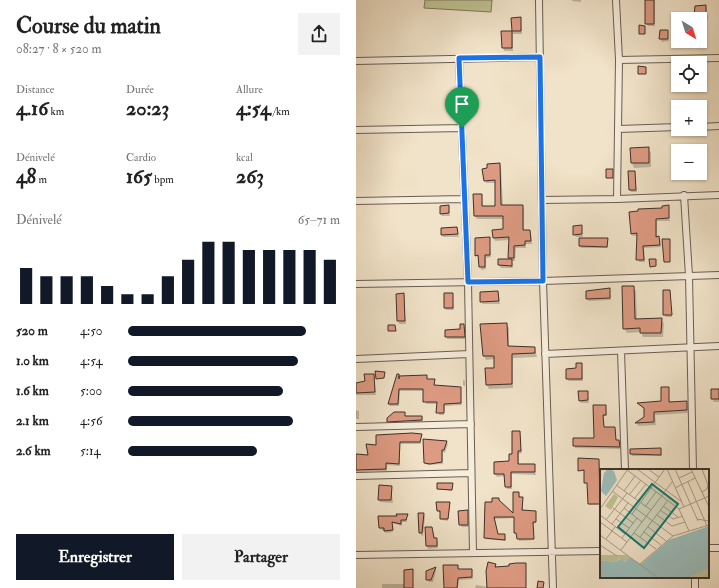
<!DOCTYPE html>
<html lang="fr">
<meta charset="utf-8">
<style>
body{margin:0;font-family:"IM FELL Double Pica",serif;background:#f2f2f2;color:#222;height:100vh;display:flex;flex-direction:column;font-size:15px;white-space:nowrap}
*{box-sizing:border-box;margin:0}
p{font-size:13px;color:#767676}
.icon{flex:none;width:22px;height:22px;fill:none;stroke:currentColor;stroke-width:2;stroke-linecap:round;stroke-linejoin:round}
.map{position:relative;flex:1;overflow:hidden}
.details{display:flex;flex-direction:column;background:#fff;width:356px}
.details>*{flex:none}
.needle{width:26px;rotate:142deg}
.fabs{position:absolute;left:315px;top:12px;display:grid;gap:8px}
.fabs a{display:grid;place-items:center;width:36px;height:36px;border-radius:0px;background:#fff;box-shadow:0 1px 3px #0004;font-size:20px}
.pin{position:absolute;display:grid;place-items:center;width:34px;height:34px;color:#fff;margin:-41px -17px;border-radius:50% 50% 50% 0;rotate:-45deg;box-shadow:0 0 4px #0007}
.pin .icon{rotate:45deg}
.round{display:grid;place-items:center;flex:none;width:42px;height:42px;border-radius:0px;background:#f2f2f2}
.head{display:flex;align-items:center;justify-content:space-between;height:68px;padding:0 16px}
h1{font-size:22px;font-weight:700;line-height:30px}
.figures{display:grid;grid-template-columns:repeat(3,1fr);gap:6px;height:68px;padding:4px 16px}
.figures div{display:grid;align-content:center}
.figures b{font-size:20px;font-weight:700}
.figures small{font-size:11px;font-weight:400}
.figures p{font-size:11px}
.chart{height:112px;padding:8px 16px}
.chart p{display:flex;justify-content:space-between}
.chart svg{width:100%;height:72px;margin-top:4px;stroke:#111827;stroke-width:6}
.primary-button{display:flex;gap:8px;margin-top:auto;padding:8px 16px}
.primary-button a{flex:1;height:46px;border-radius:0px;background:#111827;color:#fff;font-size:16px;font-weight:700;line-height:46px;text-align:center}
.primary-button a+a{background:#f2f2f2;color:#222}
ul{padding:0 16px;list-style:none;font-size:13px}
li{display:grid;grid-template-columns:64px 48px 1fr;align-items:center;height:30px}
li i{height:10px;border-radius:5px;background:#111827}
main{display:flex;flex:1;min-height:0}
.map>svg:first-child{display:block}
</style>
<main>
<section class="details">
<div class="head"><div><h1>Course du matin</h1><p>08:27 · 8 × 520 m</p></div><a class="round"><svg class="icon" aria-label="share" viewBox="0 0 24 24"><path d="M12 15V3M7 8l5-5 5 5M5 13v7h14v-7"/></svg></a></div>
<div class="figures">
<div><p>Distance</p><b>4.16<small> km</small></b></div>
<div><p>Durée</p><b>20:23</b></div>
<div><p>Allure</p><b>4:54<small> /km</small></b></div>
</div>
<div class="figures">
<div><p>Dénivelé</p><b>48<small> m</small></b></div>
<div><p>Cardio</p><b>165<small> bpm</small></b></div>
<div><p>kcal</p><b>263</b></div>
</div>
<div class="chart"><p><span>Dénivelé</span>65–71 m</p>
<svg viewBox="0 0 160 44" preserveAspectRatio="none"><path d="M5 44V22M15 44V27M25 44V27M35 44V27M45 44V33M55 44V38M65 44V38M75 44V27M85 44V17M95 44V6M105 44V6M115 44V11M125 44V11M135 44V11M145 44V11M155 44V17"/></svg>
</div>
<ul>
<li><b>520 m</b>4:50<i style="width:84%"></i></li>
<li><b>1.0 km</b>4:54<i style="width:80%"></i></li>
<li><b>1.6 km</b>5:00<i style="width:73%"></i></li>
<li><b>2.1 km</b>4:56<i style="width:78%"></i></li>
<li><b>2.6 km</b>5:14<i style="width:61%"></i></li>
</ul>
<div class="primary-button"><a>Enregistrer</a><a>Partager</a></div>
</section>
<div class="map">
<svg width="363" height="588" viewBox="0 0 363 588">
<rect width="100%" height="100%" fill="#f1e3c9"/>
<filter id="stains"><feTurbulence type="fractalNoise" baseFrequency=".005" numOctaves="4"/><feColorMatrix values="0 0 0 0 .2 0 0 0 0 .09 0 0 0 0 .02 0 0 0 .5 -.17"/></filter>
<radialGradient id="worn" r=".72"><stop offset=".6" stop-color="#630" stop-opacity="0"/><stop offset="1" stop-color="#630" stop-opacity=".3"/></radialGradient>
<path fill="#bfc293" stroke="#7e795e" d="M69,0H136L135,12L68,8Z"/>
<path fill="#0003" d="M216,0H225V2L216,1Z
M290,0H299V26H292L290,23Z
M350,6L352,19L341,18L339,16Z
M156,18H165L166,34H157V51H148L146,32H157Z
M311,32L313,41L306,42L304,39Z
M292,148L295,153V167L278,168L276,163L275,149Z
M143,164L145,167L147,206H166L168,209V231H174L175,234L176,244H170V248H160L159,261H156L157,268H145L143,265V260H154L153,258V240L139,241L138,238L148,230V219H121L119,216L126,195L127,207H140V183H130L129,180Z
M278,172L281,192H275L274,189Z
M93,206L94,216H86L85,213Z
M312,206L314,221H301V237L304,240L305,247L288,248L289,262H283L282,236H277L276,234Z
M225,226L227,237H220L218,234Z
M101,228L103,237H87L86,234Z
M133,238L135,257L130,258V269L125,270L123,258L120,255Z
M251,238L252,248H225L224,246Z
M277,287L280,291L281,320H306L308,324L307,337H287L285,332L271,333L268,328Z
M254,289L255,300L233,301L231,299Z
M314,291L316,317H310L308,315Z
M142,292L144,304H127L125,302Z
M47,294L50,324H43L41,295Z
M96,294L98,310H90L89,308Z
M150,324L153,328V347L179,348L181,357L157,358V388L133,389L131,385L130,369H139V359L130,360L128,356Z
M108,325L109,339H91L90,331L105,330Z
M226,364L227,381H213L211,379Z
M18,375L20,395H0V384L10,382Z
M70,376L72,380H78L79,386L104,388L106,405L89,406L88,415H83L82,404H70L68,391H44L43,406H34L33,404L43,377Z
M107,380L109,381V386L107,385Z
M312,388L314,403L331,402L332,413L299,415L300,425L282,426L281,423L289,418V410L283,404L306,402Z
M356,390H363V402H358L356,399Z
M231,392L233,403H225L224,400Z
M250,406L251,416H247L248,428H259L260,441L264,443V449L219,448L218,439H240Z
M0,410L3,411V419H0Z
M48,413L50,417H66L67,422L33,423L32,421Z
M163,432L166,453L163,454V465H178L180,475L156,474V489H151L149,476L141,477L139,474V463L154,462Z
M65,435V444H44V466L31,465V471L0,472V455L13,456L21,446Z
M90,442L92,444L89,453L87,452V464L71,465L69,462Z
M305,449L306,456H276L275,454Z
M243,461L244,504L234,505L232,484L229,483V471L223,470Z
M96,484V491L82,489Z
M35,487L37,503L24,502L23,499Z
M163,493L164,498L167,499V511L180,513V523L177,524L178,540L163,541L162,534L158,533L159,518L138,519L142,535L149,536L150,541L130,539L137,503L142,499L158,515Z
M81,503H94L92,521L86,520L85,513L82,511Z
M111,511L113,527H106L104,524Z
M68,514L69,517L67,536H66L64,533Z
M51,515V522H46V526L36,523L37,532L30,533L24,528L42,517Z
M77,531L79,539L82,542V548L72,549L71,546Z
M169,564L170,588H119L120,585L132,587L139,565L141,568Z
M88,566H102L103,570H115L117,579L103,580L102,588H88Z
M79,568L80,571L77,582H73L71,579Z
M56,570L57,588H26V584H49Z"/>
<path fill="#de9b83" stroke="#3d3028" d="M289,0H298V24H289Z
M350,5V17L338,16L339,6Z
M165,17V31H156L155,18Z
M283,25L289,26V34H283Z
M304,30H312V39H303Z
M145,31H156V48H146Z
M282,66L290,67V74H282Z
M293,147V163H275L274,148Z
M144,163L145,205H167V230H174L175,241H169V245L158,246V258H152L153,237L137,238L136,230L147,229V216H118L117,194H126V206H139V180L128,181L126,169L131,168V164Z
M250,169H257V178H250Z
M272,171H279L280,190H273Z
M93,205V213L84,214V206Z
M313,205V218L300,219V237L303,236L304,245L287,246L288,260H280L281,233L275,234L273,212L282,211V209L306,208V206Z
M226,225V234L217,235V226Z
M101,227L102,234L85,235V228Z
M134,237V255H129V267H123L122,255L119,256V238Z
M223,238H252L251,247L223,246Z
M306,239H314V262H308Z
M142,259H156V266L142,265Z
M293,259H300V266L294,267Z
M266,286H278L279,319L306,318L305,333H284V328L267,329Z
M254,288V298L230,299V291Z
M307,290H314L316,315H307Z
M142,291L143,301L124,302V292Z
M48,293L49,321H41L40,294Z
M88,293H97V308H88Z
M151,323L152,346L179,347V353L156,354V384L130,385L129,368H138V356H127L124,324Z
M104,324H108L109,337H89V330L104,329Z
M32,325H39L40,331H32Z
M220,363H226V379H210V369L220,368Z
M19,371L29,372L28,378L20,379Z
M8,374H18L19,392L0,393V383L9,381Z
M41,374H43V379V376L71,375V379H79L78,385L105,387V403L88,404V413H80L81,402H67V389H43L42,404H32Z
M305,387H313V402L331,401V410L298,412V422L279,423L288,417V408L281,403L305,401Z
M355,389H363V399H355Z
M222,391H232V400L223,401Z
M237,405H250V415H247L248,427H259L260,440H263L264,447L217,446V438H238Z
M38,412H49V416H66V420L31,422V418Z
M156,431H164L165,451H162V464H179V472H155V487H149L148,474H138V462L153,461V454H156Z
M56,433L66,434L64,442H44L43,464L30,463V469L0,470V454L12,455L10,444L20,445V435Z
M67,439L91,441L88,450H86V462L74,464L68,463Z
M305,448V455L274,454V449Z
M222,458L243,459L244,504H232L231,483H228V470L222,471Z
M81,483H97L96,490L81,489Z
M23,485L36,486L35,500H22Z
M157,492H163V497H167L166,510L180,511V522H177L178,539H161L160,533H158V517H138L142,534H149V540L128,538L129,502H136V498H143V500L157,513Z
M80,502H94L92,519H84V511H81Z
M112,510V525H103L102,511Z
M62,513H68L66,533H63Z
M40,514H52L50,520H45V524L36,522L37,530L28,531V528H23L22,516H41Z
M69,527H76L78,538H81V546H70Z
M132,562L140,564L139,567L153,566V564L160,563H170V588H131L130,571Z
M87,565H102V569H116V577L102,578L101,588H88Z
M80,567L75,580H70V571Z
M57,569V588H48V570Z
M182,581L188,582L187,588H181Z"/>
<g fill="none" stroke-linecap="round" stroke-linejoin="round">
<g stroke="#6a5d50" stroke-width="8">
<path id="street" d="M183,0L187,281L197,588
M260,0L263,60L261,199
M103,59L112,282L117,553
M263,60L363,58
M0,61L184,57
M344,127L363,126
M262,129L322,127
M0,130L106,128
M328,195L333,276L337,470
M186,200L261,199L363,195
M0,201L109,199
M0,284L187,281L363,275
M265,351L269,470
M189,354L363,346
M0,359L113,354
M0,427L115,424
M0,476L115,473
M352,548H363
M0,555L245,551
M339,577V588"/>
</g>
<use href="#street" stroke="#f6eddc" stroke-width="6"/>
</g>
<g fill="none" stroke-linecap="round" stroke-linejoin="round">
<g stroke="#fff" stroke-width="8">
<path id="route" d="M184,57L187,281L112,282L103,58Z"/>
</g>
<use href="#route" stroke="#1a73e8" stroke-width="5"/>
</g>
<g transform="translate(244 469)">
<rect width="109" height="109" fill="#f1e3c9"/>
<path d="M14,25L18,28L11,41L5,37ZM0,86H26L29,88L25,93L20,90L15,93L0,91ZM109,99V109H88L100,103Z" fill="#bfc293"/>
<path d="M8,0L14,2L17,11L6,27L1,22L4,4ZM109,57V99L88,109H0V91L15,93L21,90L25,93L29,88L41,95L69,71Z" fill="#9bbdbb"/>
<path fill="none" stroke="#a99b89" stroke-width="1" d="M37,0L82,33M48,0L59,8M67,0L84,38M75,0L98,52M91,0L109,38M27,1L79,40L89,62M79,9L92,3M88,13L107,57M16,16L51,41M75,19L95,9M12,22L73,67M24,22L35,7M102,23L107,20L108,16L102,0M29,26L41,11M34,30L46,15M63,37L78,48M45,38L56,23M13,39L33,54M24,39L42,53M0,40L28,0M79,40L109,27M60,41L73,50L83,47M32,45L65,0M0,46L25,65M57,46L72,57L85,53M16,50L29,59M97,50L109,52M6,51L27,24M0,53L27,73M12,55L28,34M48,58L66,72M44,63L61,76M34,64L56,80M0,66L58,109M40,68L68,31M22,69L37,49M6,70L15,58M0,76L17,87M21,81L72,13M40,95L73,67L109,56"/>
<path fill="#0f766e" fill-opacity="0.15" stroke="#0f766e" stroke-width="2" d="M52,15L78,35L44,79L18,58Z"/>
<rect width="109" height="109" fill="none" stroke="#3d3028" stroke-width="2"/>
</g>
<rect width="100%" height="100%" filter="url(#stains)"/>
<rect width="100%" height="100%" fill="url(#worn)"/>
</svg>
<div class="fabs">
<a><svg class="needle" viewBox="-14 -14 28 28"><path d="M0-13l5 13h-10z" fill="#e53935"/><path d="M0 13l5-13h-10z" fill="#767676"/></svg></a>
<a><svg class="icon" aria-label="locate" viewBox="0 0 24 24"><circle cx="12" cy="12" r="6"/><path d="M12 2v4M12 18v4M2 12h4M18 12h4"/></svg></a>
<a>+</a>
<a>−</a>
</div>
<div class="pin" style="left:106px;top:128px;background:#1e9e55"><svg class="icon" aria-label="arrive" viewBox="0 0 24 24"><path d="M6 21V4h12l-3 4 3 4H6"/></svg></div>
</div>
</main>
